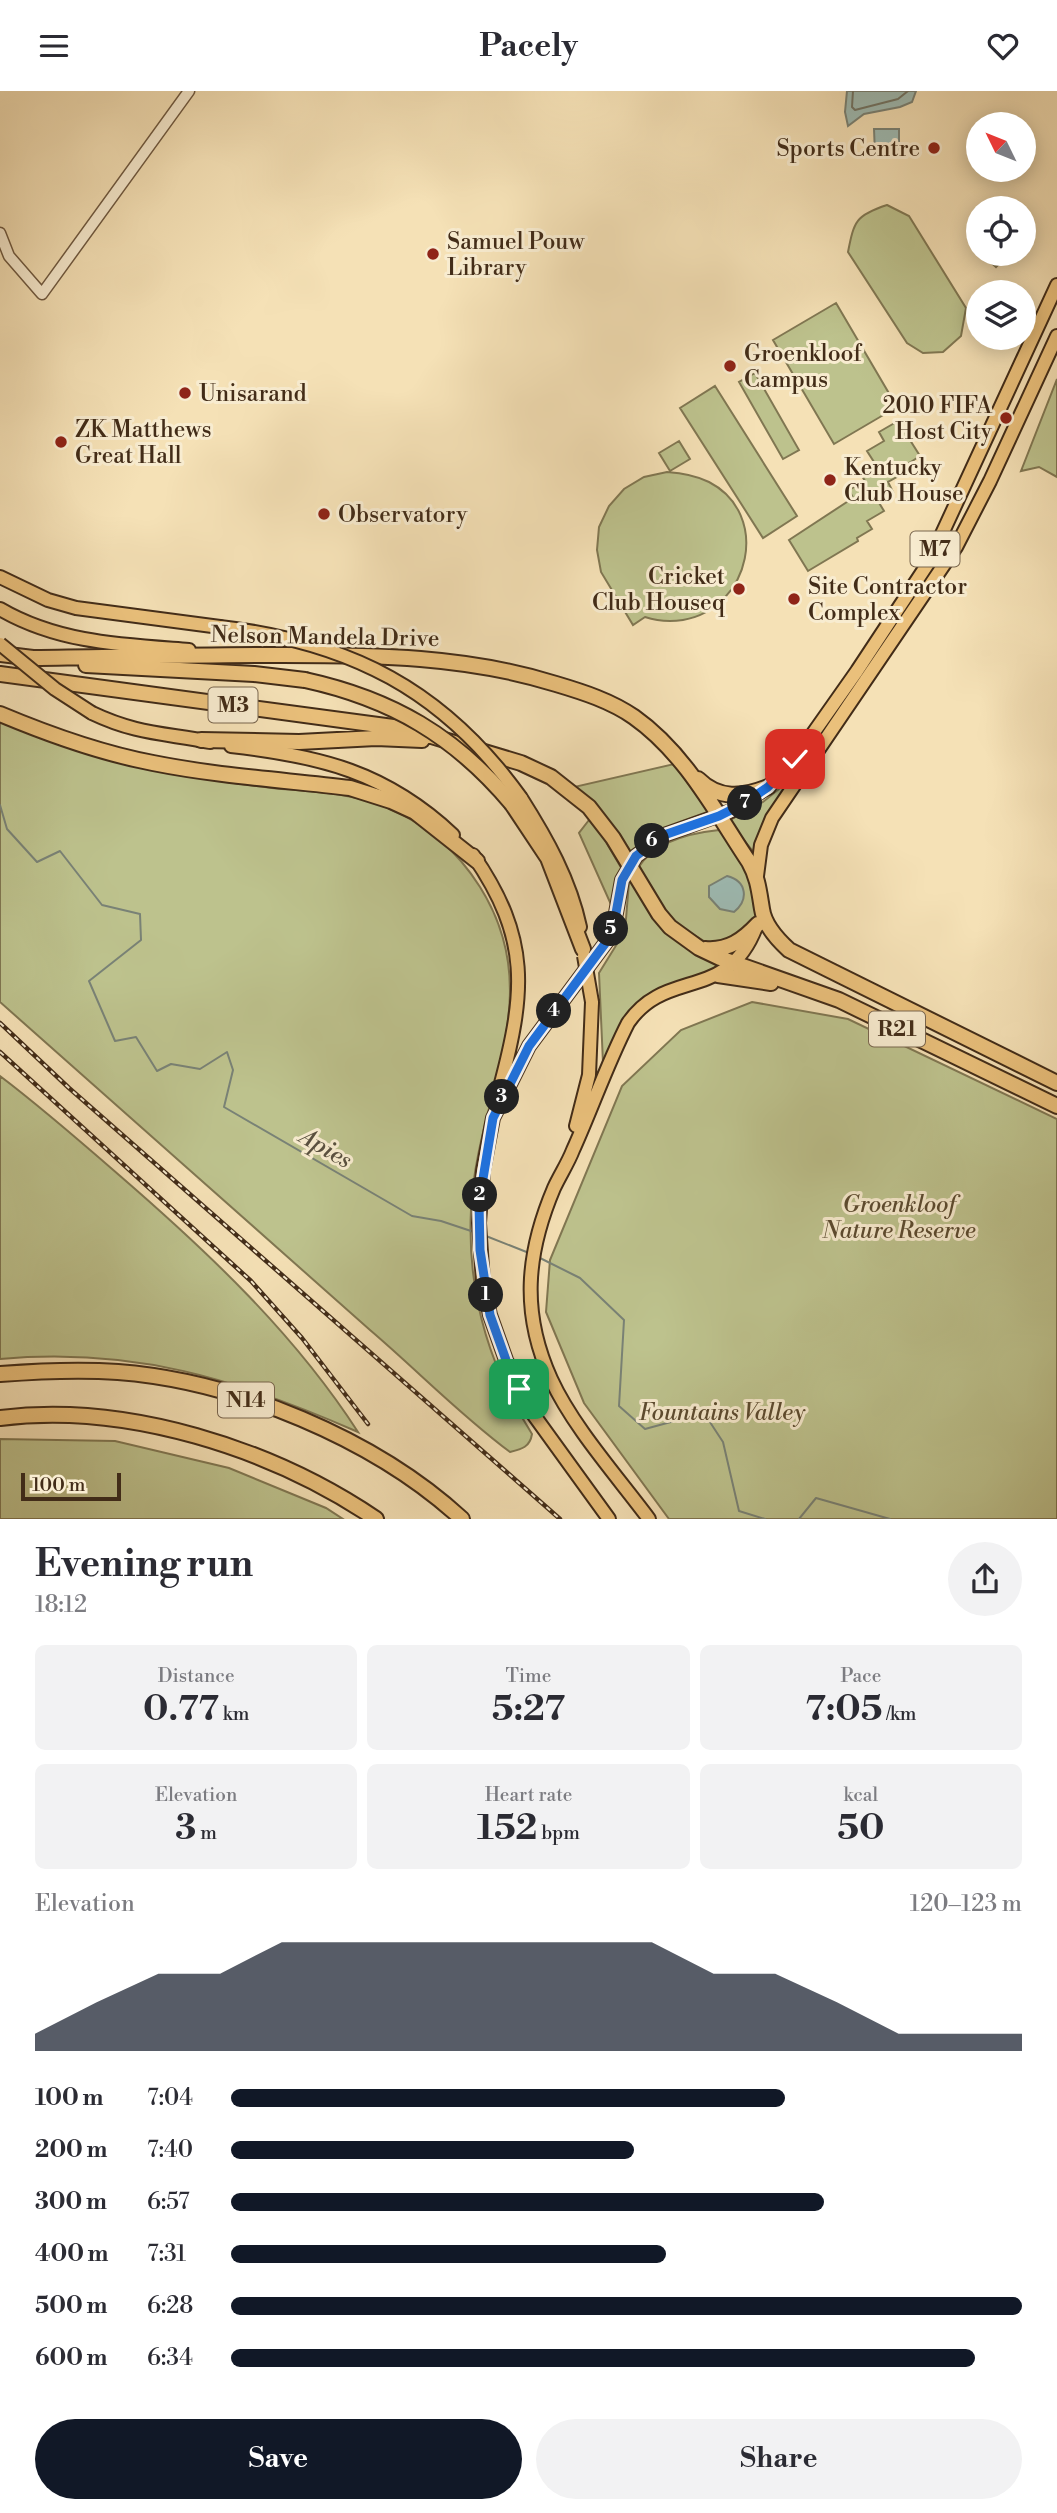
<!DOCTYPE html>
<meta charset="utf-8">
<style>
body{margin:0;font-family:"Libre Bodoni",serif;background:#f2f2f3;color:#2b2b33;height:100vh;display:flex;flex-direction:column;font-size:26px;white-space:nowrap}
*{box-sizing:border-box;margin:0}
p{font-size:23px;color:#7c7c81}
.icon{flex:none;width:38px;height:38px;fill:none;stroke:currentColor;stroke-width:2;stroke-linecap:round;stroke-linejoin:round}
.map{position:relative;height:1428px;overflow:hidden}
.details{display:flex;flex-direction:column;background:#fff;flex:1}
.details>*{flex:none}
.needle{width:46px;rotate:313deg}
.tools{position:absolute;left:966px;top:21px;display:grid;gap:14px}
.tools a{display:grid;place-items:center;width:70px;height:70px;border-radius:50%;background:#fff;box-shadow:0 4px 18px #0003;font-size:35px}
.scale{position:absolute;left:21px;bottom:18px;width:100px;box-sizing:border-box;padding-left:7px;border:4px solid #422c18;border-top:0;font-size:19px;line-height:24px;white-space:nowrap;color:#422c18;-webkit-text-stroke:5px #f8ecd0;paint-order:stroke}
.pin{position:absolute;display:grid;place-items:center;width:60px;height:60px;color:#fff;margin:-30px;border-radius:14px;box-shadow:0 4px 10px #0006}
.km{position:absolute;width:35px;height:35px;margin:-18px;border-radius:50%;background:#222;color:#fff;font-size:19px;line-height:35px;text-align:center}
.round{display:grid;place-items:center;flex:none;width:74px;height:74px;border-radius:37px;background:#f2f2f3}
.headline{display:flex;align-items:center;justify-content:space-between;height:119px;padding:0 35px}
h1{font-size:38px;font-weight:700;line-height:52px}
.stats{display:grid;grid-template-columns:repeat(3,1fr);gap:10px;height:119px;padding:7px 35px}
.stats div{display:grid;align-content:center;border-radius:10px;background:#f2f2f3;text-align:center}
.stats b{font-size:35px;font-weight:700}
.stats small{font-size:19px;font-weight:400}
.stats p{font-size:19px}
.chart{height:196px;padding:14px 35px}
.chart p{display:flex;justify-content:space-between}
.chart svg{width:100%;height:126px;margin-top:7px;fill:#111827;opacity:.7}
.cta{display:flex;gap:14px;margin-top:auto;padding:14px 35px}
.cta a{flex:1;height:80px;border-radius:42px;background:#111827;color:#fff;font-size:28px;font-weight:700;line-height:80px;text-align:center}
.cta a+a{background:#f2f2f3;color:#2b2b33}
ul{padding:0 35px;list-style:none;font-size:23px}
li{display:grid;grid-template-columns:112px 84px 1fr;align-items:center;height:52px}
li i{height:18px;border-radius:9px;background:#111827}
header{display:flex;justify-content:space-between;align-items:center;height:91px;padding:0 35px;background:#fff;font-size:32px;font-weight:700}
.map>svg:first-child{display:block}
</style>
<header><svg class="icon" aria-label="menu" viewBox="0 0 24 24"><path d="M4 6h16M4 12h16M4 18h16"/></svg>Pacely<svg class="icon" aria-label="heart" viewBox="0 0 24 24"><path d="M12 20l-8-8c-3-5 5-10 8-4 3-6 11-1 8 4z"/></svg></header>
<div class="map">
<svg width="1057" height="1428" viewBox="0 0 1057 1428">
<rect width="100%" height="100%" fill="#f5e1b6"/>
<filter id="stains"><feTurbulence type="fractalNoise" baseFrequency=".00286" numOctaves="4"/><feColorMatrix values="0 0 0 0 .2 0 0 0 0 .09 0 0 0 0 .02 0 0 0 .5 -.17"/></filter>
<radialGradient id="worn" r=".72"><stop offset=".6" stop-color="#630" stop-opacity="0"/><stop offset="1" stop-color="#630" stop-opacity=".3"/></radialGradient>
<path fill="#bdc28d" stroke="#807752" stroke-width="2" d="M887,114L909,125L966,217L961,245L943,261L923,262L907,252L848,161C854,130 856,124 887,114Z
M982,163H1009L996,176Z
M836,212L897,316L834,353L773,249Z
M755,282L799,359L783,368L739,291Z
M1057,288V386L1039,376L1021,380Z
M715,295L797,425L763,447L680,317Z
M898,330L920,365L903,376L906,381L888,391L893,401L878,410L884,420L867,430L872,438L857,447L858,450L808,480L789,449L853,407L849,399L865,390L859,380L874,371L867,360L884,350L879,341Z
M679,350L690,368L670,380L659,362Z
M667,381C682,382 695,384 709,391C771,423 751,517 683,529C670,531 657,530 645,526L633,534L601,481L597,459L599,436L609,415L624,398L644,386Z
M0,631L21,639C59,649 97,660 135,670C154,675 173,682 192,685C218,690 245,694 272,697C311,701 351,701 388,717C426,733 458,761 480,796C550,907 476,1005 471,1119C467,1200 489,1276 532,1343C530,1356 522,1358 510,1361C460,1324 417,1279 370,1239C246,1130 124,1020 0,911Z
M674,673L712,726L649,747L632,766L574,696Z
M795,685C776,713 761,729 756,764L728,730L763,711Z
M589,729L602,744L623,780L613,818L579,742Z
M719,739L736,758L758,805L755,832L721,853L704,850L681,836L664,821L638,777C654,751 690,742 719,739Z
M632,790C661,835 675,857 727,876L656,901L607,973L603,972L599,882L625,840L629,791Z
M752,911L848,928L1057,1028V1428H669L584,1312L546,1221L550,1169L622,995L681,939Z
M0,985C41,1016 80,1050 119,1084C208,1161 294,1242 358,1341C237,1288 134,1256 0,1268Z
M0,1348L115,1350L229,1377L326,1417L343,1428H0Z"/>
<path fill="#9ebcb5" stroke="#798276" stroke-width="2" d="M847,0H916L912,11L900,16L864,23L848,35L845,21Z
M874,38H899V62L875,63Z
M727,785C747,790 749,809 734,821L720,818L709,806V795Z"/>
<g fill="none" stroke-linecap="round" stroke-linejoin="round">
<path stroke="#707466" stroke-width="2" d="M853,0L852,16L855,19L898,8L908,0"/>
<path stroke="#798276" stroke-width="2" d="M0,714L7,738L37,771L60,760L102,814L140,823L141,849L89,890L115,950L136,946L157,980L171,973L200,978L227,961L233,979L224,1016L412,1125L441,1130L474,1141
M486,1145L529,1162
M538,1166L580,1187L624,1229L619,1315L645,1338L704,1322L723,1351L739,1420L765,1428
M799,1428L816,1407L890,1428"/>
<g stroke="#6f5940" stroke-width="13">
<path id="minor" d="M0,142L9,165L42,203L189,0"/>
</g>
<g stroke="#422c18" stroke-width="16">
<path id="major" d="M0,486L48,509L76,517L220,536
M0,518C58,552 123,554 189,559
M92,622C136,643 164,642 210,651
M231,655C320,665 386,681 453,744
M521,707C547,748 570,789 580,836
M473,764C531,848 525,902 500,996
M757,785L761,754L772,727L956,456L990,390L1057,245
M576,1035L589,984L592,911
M609,1428L533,1323L506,1269L490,1224L483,1191L479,1132L483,1080L493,1027L529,955L607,850L616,822L622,789L636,765L664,744L731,720L768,696L795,668L857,580L929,471L1057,194
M649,1428C617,1385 573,1336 551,1288C521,1222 526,1163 554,1097C560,1084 568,1072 573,1059C592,1017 607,973 628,932C666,876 727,912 756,836"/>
</g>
<g stroke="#422c18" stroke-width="18">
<path id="highway" d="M0,563L33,567C116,566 199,564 282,564C375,564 467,565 556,593C583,601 611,610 634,626C685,662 715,720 749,771C758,787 759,800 762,818C764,833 778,849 789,859L1057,992
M86,574L254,583L305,589
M0,583L408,638L521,672L551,686L589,716L613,747L659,823L670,836L699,857L720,867L839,909L1057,1015
M0,623C50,644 100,662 153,672C218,685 284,689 350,697L391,710L415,721L477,770
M201,649L299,651L376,647L422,649
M698,688C719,709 743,706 768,696
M512,713L548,767L583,858
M705,858C728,860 743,849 758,833
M718,884L771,892
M0,1283C39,1280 78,1278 118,1281C236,1290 375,1348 462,1428
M0,1327C126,1311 271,1357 376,1428"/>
</g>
<use href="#minor" stroke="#f8ecd0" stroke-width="10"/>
<use href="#major" stroke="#eac07b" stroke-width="12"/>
<use href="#highway" stroke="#eac07b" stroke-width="14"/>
<g stroke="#422c18" stroke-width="4.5">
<path id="rail" d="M0,932L69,997L560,1428
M0,961L251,1190L302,1247L368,1333"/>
</g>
<use href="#rail" stroke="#f8ecd0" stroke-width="2" stroke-dasharray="5" stroke-linecap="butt"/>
<g stroke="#422c18" stroke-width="16" stroke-linecap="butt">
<path id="major-bridge" d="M220,536C350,551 444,599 521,707
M0,553L55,598L92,622
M584,865L592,911"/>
</g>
<g stroke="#422c18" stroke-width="18" stroke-linecap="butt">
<path id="highway-bridge" d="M305,589C392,608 455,645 512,713"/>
</g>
<use href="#major-bridge" stroke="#eac07b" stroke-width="12"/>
<use href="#highway-bridge" stroke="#eac07b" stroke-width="14"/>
</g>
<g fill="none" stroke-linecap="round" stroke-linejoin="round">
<g stroke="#fff" stroke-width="14">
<path id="route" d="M519,1298L506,1269L490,1224L480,1159L479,1112L493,1027L529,955L607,850L616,822L622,789L636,765L664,744L719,725L743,713L768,696L795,668"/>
</g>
<use href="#route" stroke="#1a73e8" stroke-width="9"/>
</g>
<g fill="#8f2418" stroke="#f8ecd0" stroke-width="2.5">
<circle cx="934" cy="57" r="7"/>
<circle cx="433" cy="163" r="7"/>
<circle cx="730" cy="275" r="7"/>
<circle cx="185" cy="302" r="7"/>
<circle cx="1006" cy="327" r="7"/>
<circle cx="61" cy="351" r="7"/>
<circle cx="830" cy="389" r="7"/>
<circle cx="324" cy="423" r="7"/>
<circle cx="739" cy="498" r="7"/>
<circle cx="794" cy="508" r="7"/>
</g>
<g text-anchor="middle" stroke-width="6" stroke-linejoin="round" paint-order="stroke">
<g fill="#f8ecd0" stroke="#79664f" stroke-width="2">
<rect x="910.5" y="440.5" width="49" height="35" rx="5"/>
<rect x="208.5" y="596.5" width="49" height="35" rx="5"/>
<rect x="869" y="920.5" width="56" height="35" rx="5"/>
<rect x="218" y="1291.5" width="56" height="35" rx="5"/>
</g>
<g font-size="21" font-weight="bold" fill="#422c18">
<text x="935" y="465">M7</text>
<text x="233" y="621">M3</text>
<text x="897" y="945">R21</text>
<text x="246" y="1316">N14</text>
</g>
<g font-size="23" fill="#422c18" stroke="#f8ecd0" text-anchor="start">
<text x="920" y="65" text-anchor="end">Sports Centre</text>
<text x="447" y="158">Samuel Pouw<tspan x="447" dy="26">Library</tspan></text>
<text x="744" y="270">Groenkloof<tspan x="744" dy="26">Campus</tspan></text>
<text x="199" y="310">Unisarand</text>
<text x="992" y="322" text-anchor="end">2010 FIFA<tspan x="992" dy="26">Host City</tspan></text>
<text x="75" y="346">ZK Matthews<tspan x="75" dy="26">Great Hall</tspan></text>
<text x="844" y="384">Kentucky<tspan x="844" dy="26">Club House</tspan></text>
<text x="338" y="431">Observatory</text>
<text x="725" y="493" text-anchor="end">Cricket<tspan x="725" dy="26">Club Houseq</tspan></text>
<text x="808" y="503">Site Contractor<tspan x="808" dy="26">Complex</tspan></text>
</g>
<g font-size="23" fill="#422c18" stroke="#f8ecd0">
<text transform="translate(325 545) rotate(1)" y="8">Nelson Mandela Drive</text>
</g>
<g font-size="23" font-style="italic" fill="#5b4a2f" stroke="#f8ecd0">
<text x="899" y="1121">Groenkloof<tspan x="899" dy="26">Nature Reserve</tspan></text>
<text x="722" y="1329">Fountains Valley</text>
</g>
<g font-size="24" font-style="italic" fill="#59503f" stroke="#f8ecd0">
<text transform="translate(326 1057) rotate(30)" y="8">Apies</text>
</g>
</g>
<rect width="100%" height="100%" filter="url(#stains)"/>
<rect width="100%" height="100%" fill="url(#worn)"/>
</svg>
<div class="tools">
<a><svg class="needle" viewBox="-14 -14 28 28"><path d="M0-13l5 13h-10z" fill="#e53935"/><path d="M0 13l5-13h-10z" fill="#7c7c81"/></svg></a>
<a><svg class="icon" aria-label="locate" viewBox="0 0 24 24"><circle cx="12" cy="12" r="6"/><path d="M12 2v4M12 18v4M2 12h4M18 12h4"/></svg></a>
<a><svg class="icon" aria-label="layers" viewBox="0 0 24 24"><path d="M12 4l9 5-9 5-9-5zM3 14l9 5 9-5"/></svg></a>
</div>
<div class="scale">100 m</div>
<div class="pin" style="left:519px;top:1298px;background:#1e9e55"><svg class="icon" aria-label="arrive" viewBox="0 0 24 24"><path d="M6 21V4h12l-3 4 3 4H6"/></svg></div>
<div class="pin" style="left:795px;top:668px;background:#d93025"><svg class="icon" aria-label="check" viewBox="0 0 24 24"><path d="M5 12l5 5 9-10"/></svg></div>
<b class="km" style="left:486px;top:1204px">1</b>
<b class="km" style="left:480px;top:1104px">2</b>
<b class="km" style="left:502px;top:1006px">3</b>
<b class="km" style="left:554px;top:920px">4</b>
<b class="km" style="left:611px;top:838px">5</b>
<b class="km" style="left:652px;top:750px">6</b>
<b class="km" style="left:745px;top:712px">7</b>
</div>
<section class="details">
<div class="headline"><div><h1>Evening run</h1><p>18:12</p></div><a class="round"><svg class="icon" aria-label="share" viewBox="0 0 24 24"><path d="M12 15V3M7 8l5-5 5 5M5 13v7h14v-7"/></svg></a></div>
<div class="stats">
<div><p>Distance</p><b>0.77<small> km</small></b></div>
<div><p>Time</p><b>5:27</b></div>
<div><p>Pace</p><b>7:05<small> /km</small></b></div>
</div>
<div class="stats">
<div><p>Elevation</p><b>3<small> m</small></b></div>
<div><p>Heart rate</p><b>152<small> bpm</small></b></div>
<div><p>kcal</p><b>50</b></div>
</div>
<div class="chart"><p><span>Elevation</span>120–123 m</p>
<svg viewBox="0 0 160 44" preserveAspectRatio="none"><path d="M0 44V38L10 27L20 17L30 17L40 6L50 6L60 6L70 6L80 6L90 6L100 6L110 17L120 17L130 27L140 38L150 38L160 38V44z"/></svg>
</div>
<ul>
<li><b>100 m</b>7:04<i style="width:70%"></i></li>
<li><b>200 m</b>7:40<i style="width:51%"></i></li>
<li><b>300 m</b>6:57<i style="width:75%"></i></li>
<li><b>400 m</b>7:31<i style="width:55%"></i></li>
<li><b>500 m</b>6:28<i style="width:100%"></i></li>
<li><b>600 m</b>6:34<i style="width:94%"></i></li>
</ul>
<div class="cta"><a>Save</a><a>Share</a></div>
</section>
